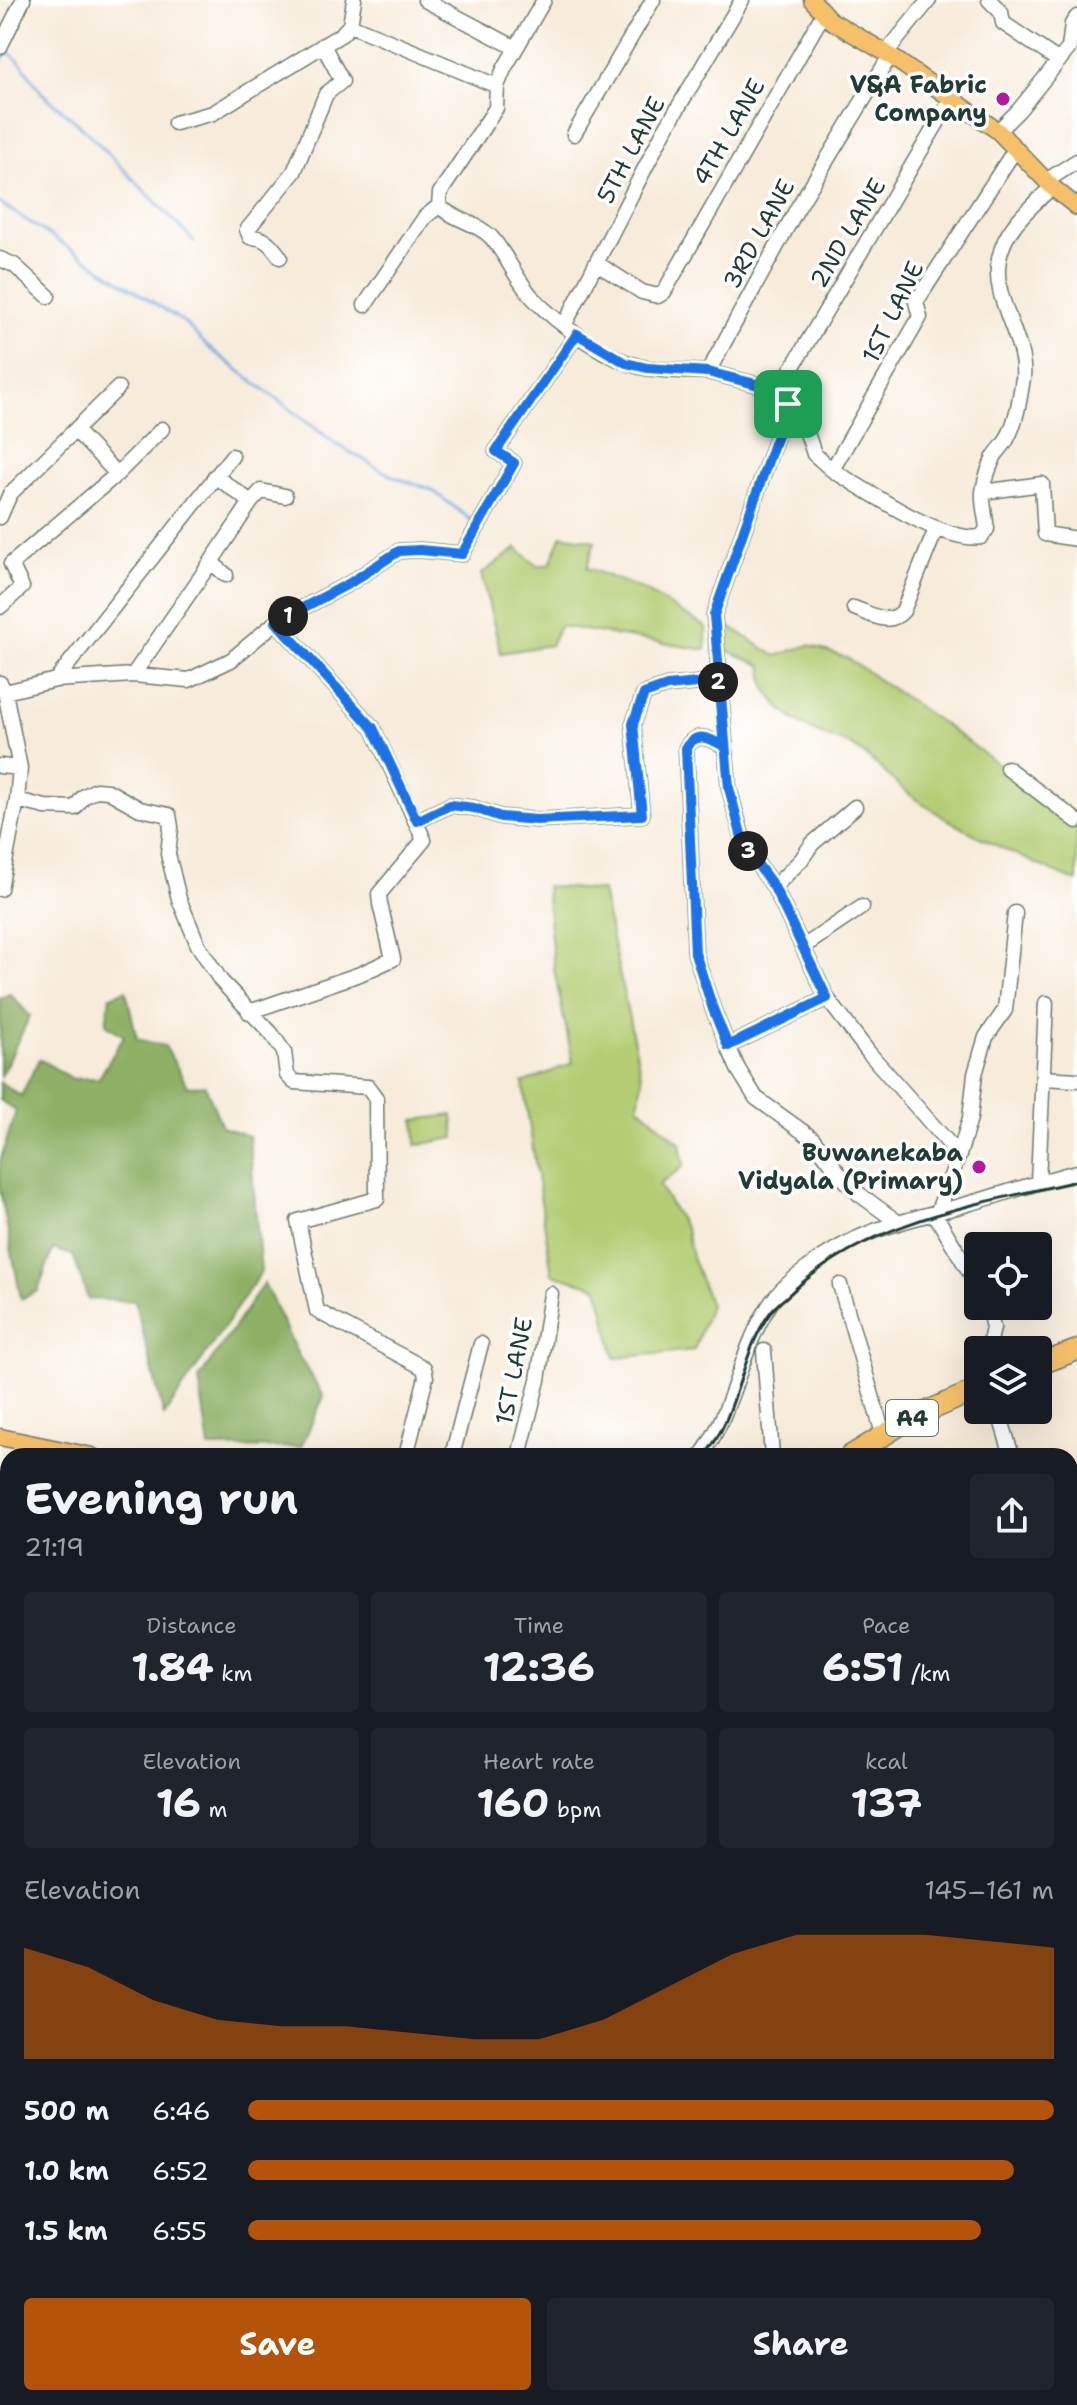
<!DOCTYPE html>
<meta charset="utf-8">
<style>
body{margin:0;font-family:"Shantell Sans",sans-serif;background:#20242c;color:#f1f3f6;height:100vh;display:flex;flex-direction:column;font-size:30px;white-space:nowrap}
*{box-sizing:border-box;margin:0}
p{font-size:26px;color:#9ea1a6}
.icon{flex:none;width:44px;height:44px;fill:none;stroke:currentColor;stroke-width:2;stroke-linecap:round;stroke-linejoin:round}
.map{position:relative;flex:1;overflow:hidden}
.side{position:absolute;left:0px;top:1448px;width:1078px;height:958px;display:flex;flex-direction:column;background:#171b24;border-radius:24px 24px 0 0;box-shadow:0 8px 32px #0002}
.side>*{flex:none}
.buttons{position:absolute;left:964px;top:1232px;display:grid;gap:16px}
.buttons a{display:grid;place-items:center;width:88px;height:88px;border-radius:8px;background:#171b24;box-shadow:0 8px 32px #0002;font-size:40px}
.pin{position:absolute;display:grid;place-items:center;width:68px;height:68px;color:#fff;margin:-34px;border-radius:16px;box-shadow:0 4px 12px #0006}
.km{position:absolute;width:40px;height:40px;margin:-20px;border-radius:50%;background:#222;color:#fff;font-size:22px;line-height:40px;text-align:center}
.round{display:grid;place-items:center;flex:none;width:84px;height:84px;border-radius:8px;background:#20242c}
.overview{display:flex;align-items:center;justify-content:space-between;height:136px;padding:0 24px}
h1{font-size:44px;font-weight:700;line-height:60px}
.figures{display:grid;grid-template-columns:repeat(3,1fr);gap:12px;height:136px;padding:8px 24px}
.figures div{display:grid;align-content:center;border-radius:8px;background:#20242c;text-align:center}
.figures b{font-size:40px;font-weight:700}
.figures small{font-size:22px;font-weight:400}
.figures p{font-size:22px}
.chart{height:224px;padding:16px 24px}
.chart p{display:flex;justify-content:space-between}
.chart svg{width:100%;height:144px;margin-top:8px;fill:#b45309;opacity:.7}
.cta{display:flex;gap:16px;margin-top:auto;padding:16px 24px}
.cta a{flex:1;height:92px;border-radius:8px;background:#b45309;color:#fff;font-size:32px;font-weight:700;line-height:92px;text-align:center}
.cta a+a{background:#20242c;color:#f1f3f6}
ul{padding:0 24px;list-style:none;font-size:26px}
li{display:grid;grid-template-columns:128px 96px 1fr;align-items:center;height:60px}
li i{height:20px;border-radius:10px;background:#b45309}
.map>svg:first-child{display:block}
</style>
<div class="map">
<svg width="1077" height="2405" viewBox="0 0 1077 2405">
<rect width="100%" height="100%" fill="#fff"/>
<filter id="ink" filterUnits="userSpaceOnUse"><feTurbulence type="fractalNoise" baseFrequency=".0125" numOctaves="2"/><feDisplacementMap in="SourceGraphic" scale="16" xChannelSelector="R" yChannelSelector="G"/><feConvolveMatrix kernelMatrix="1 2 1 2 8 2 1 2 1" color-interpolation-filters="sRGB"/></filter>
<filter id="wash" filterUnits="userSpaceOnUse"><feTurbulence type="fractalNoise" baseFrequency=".006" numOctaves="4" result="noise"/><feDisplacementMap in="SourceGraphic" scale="32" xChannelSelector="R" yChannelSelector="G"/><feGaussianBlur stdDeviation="1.8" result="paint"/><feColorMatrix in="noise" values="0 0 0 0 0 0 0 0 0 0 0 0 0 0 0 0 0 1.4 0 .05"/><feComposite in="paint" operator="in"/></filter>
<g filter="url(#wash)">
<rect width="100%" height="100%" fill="#f7ebd9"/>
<path fill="#b2cd73" stroke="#688554" stroke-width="2" d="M562,535L595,541L587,568L642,589L706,627V650L560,626L550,645L501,653L481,574L517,548L537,566L550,564Z
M722,622L776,656L809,645L847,658L945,725L999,765L1051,810L1077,825V882C1021,857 963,833 913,797C892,782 874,758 852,746C843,741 832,739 823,735C794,723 760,700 763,666L719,647Z
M546,886L602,891L642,1080L638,1106L680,1143L684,1166L659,1185L686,1230L692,1257L710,1305L694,1350L615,1358L598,1287L552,1274L523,1083L573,1063L554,969Z
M453,1115L455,1138L416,1145L415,1120Z"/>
<path fill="#8db065" stroke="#56764c" stroke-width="2" d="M126,990L137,1039L165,1046L188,1087L205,1085L222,1127L249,1136L261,1272L164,1416L135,1301L88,1299L73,1255L53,1249L38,1291L21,1299L0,1190V1161L16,1111L0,1100V1082L21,1096L39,1059L73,1079L99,1078L124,1036L106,1024L110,996Z
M10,994L30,1016L0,1078V998Z
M264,1283L298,1355L324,1396L301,1447L209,1448L199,1379Z"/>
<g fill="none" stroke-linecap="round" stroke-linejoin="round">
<path stroke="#6faae0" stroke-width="3" d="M4,48L21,63L42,93L84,129L194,241
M0,63L6,53
M0,203L185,323L208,347L336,444L392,476L432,490L475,523"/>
</g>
</g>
<g filter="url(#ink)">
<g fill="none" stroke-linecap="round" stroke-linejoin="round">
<g stroke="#6b7a6e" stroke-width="17">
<path id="minor" d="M354,0L350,25L497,86
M425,0L516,48
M989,0L1001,12L1003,23L1059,61
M0,47L23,0
M886,53L929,0
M175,123L213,113L342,34L350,25
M998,131L1019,110L1069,48L1072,24L1077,17
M574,134L653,0
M1046,181L1077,161
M439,206C454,220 476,222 491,237C507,255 516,280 533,298C557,324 611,362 646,368C666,371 688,371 708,372
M280,257C271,245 266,237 250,237L247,230L294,172L326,94L342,81L323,45
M0,259L14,265L48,296
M596,263L642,292L658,296L664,292L823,14
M365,305L425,217L439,206L440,193L496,108L497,86L504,69L544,0
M565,324L663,133L742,0
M779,390L788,404L714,615L729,788L745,847L774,887L827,998L869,1053L959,1155L936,1216L978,1286
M779,390L708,372L797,209L890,56
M779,390L952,98
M788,404L801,415L814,454L832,470L920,317L916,302L1016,148
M76,431L117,474
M832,470C868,491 942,543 981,537L987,529C986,518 982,504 983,492C984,482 990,466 994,457C998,450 1005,445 1008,437C1017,420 1020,397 1023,378C1027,339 991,301 999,259C1005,227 1030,208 1052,187
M215,476L251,502L261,491L285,496
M983,492L1042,484L1045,534L1077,539
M0,517L10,494L118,388
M211,562L251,502
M0,607L22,587L11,564L117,474L162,429
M854,608C871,614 889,627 903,611L936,529
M133,675L211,562L226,575
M56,680L232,456
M0,683L5,692L20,768L17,800L0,889
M5,692L56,680L133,675L189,680L231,660L276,622L350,583L399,551L420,550L462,554L514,463L496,451L577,334
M724,746C709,738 696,731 686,748L695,953L713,1009L728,1046
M0,766L20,768
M1007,768L1077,821
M17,800L45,807L75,808L83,797L96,790L108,791L140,809L169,815L171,827L168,854L179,899L198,945L221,981L271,1033L284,1052L287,1075L294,1082L368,1087L376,1098L377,1199L298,1221L317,1311L424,1368L426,1377L406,1456
M417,821L450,805L474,808L501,817L536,820L642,815L633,724L644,694L667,686L718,681
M774,887L801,860L812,844L855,807
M803,947L862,907
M827,998L728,1046L738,1069L756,1098L813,1139L842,1177L859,1194L896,1221
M249,1012L360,974L393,959L380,904L379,894L424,840L373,728L276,622
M1043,1078L1077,1080
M959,1155L970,1118L975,1074L986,1037L1005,1010L1015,913
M1038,1182L1046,1003
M840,1285L883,1434
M988,1350L993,1328L988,1306
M764,1351L772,1456
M998,1410L1012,1456
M452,1456L481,1344
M519,1456L538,1380L551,1294
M701,1456C734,1411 739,1353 769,1306C779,1290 793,1279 808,1268C859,1228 910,1220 971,1203C1007,1193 1041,1181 1077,1172
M1070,1608L1077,1609
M1,1733L8,1727
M1070,1752L1077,1777
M1070,1833L1077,1789
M1070,1986L1077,1988
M0,2108L8,2115
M1070,2187L1077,2190
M0,2219L8,2223
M1070,2256L1077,2258
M1070,2305L1077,2306
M701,2398L729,2405
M100,2405L103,2398
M479,2405L483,2398
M842,2405L845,2398
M967,2405L971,2398"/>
</g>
<g stroke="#6b7a6e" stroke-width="19">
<path id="major" d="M812,0L830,20L886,53L998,131L1052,187L1077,207
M0,1437L92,1456"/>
</g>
<g stroke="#6b7a6e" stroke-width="23">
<path id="highway" d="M1038,1365L1077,1350
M850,1456L910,1419L978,1389
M0,1979L8,1977"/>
</g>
<use href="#minor" stroke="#fff" stroke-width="14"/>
<use href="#major" stroke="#f6c06b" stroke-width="16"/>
<use href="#highway" stroke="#f6c06b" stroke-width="20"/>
<path stroke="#1f3d34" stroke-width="3" d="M704,1456C739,1416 739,1356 770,1313C775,1305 785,1299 792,1292C868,1220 979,1204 1077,1181
M0,1744L8,1758"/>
</g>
</g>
<g fill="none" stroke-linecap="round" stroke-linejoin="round" filter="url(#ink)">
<g stroke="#fff" stroke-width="16">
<path id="route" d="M788,404L779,390L708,372L647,368L626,363L577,334L496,451L514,463L462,554L420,550L399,551L350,583L276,622L373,728L417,821L450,805L474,808L501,817L536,820L642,815L633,724L644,694L667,686L718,681L724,746C709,738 696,731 686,748L695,953L713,1009L728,1046L827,998L774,887L745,847L741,834L729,788L714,615L788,404"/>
</g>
<use href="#route" stroke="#1a73e8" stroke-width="10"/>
</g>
<g fill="#b5179e" stroke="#fff" stroke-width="3">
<circle cx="1003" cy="99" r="8"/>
<circle cx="979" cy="1167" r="8"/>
</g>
<g text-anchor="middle" stroke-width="7" stroke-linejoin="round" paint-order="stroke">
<rect fill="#fff" stroke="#627771" stroke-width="2" x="886" y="1400" width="52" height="36" rx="6"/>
<g font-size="22" font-weight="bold" fill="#1f3d34">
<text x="912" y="1426">A4</text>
</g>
<g font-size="24" font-weight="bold" fill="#1f3d34" stroke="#fff" text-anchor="end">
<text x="987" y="93">V&amp;A Fabric<tspan x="987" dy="28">Company</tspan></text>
<text x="963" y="1161">Buwanekaba<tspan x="963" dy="28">Vidyala (Primary)</tspan></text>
</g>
<g font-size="24" fill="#1f3d34" stroke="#fff">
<text transform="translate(729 132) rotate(-60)" y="8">4TH LANE</text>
<text transform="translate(631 150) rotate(-62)" y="8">5TH LANE</text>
<text transform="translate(848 233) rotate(-59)" y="8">2ND LANE</text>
<text transform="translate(759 234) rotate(-61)" y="8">3RD LANE</text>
<text transform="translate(893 312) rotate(-64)" y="8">1ST LANE</text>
<text transform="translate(514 1371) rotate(-79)" y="8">1ST LANE</text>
</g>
</g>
</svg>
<div class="buttons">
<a><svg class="icon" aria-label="locate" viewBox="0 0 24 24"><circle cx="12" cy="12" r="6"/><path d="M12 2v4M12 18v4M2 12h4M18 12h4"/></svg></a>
<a><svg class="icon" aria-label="layers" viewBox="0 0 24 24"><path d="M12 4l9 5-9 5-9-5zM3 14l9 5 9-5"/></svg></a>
</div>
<div class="pin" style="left:788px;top:404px;background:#1e9e55"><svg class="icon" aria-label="arrive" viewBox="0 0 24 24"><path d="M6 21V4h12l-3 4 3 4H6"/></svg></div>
<b class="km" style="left:288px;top:616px">1</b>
<b class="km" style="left:718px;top:682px">2</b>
<b class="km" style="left:748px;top:851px">3</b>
<section class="side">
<div class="overview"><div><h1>Evening run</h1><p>21:19</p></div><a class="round"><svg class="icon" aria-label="share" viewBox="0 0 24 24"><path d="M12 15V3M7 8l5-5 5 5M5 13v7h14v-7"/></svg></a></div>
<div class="figures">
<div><p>Distance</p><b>1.84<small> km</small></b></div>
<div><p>Time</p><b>12:36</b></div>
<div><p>Pace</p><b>6:51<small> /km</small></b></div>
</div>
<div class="figures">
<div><p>Elevation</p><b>16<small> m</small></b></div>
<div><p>Heart rate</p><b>160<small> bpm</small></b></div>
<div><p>kcal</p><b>137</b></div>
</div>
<div class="chart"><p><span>Elevation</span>145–161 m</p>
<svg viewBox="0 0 160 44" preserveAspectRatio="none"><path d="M0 44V10L10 16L20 26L30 32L40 34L50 34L60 36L70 38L80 38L90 32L100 22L110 12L120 6L130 6L140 6L150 8L160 10V44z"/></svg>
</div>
<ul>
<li><b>500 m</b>6:46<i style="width:100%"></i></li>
<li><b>1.0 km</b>6:52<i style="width:95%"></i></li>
<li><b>1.5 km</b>6:55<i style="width:91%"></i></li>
</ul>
<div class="cta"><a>Save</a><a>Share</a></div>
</section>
</div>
